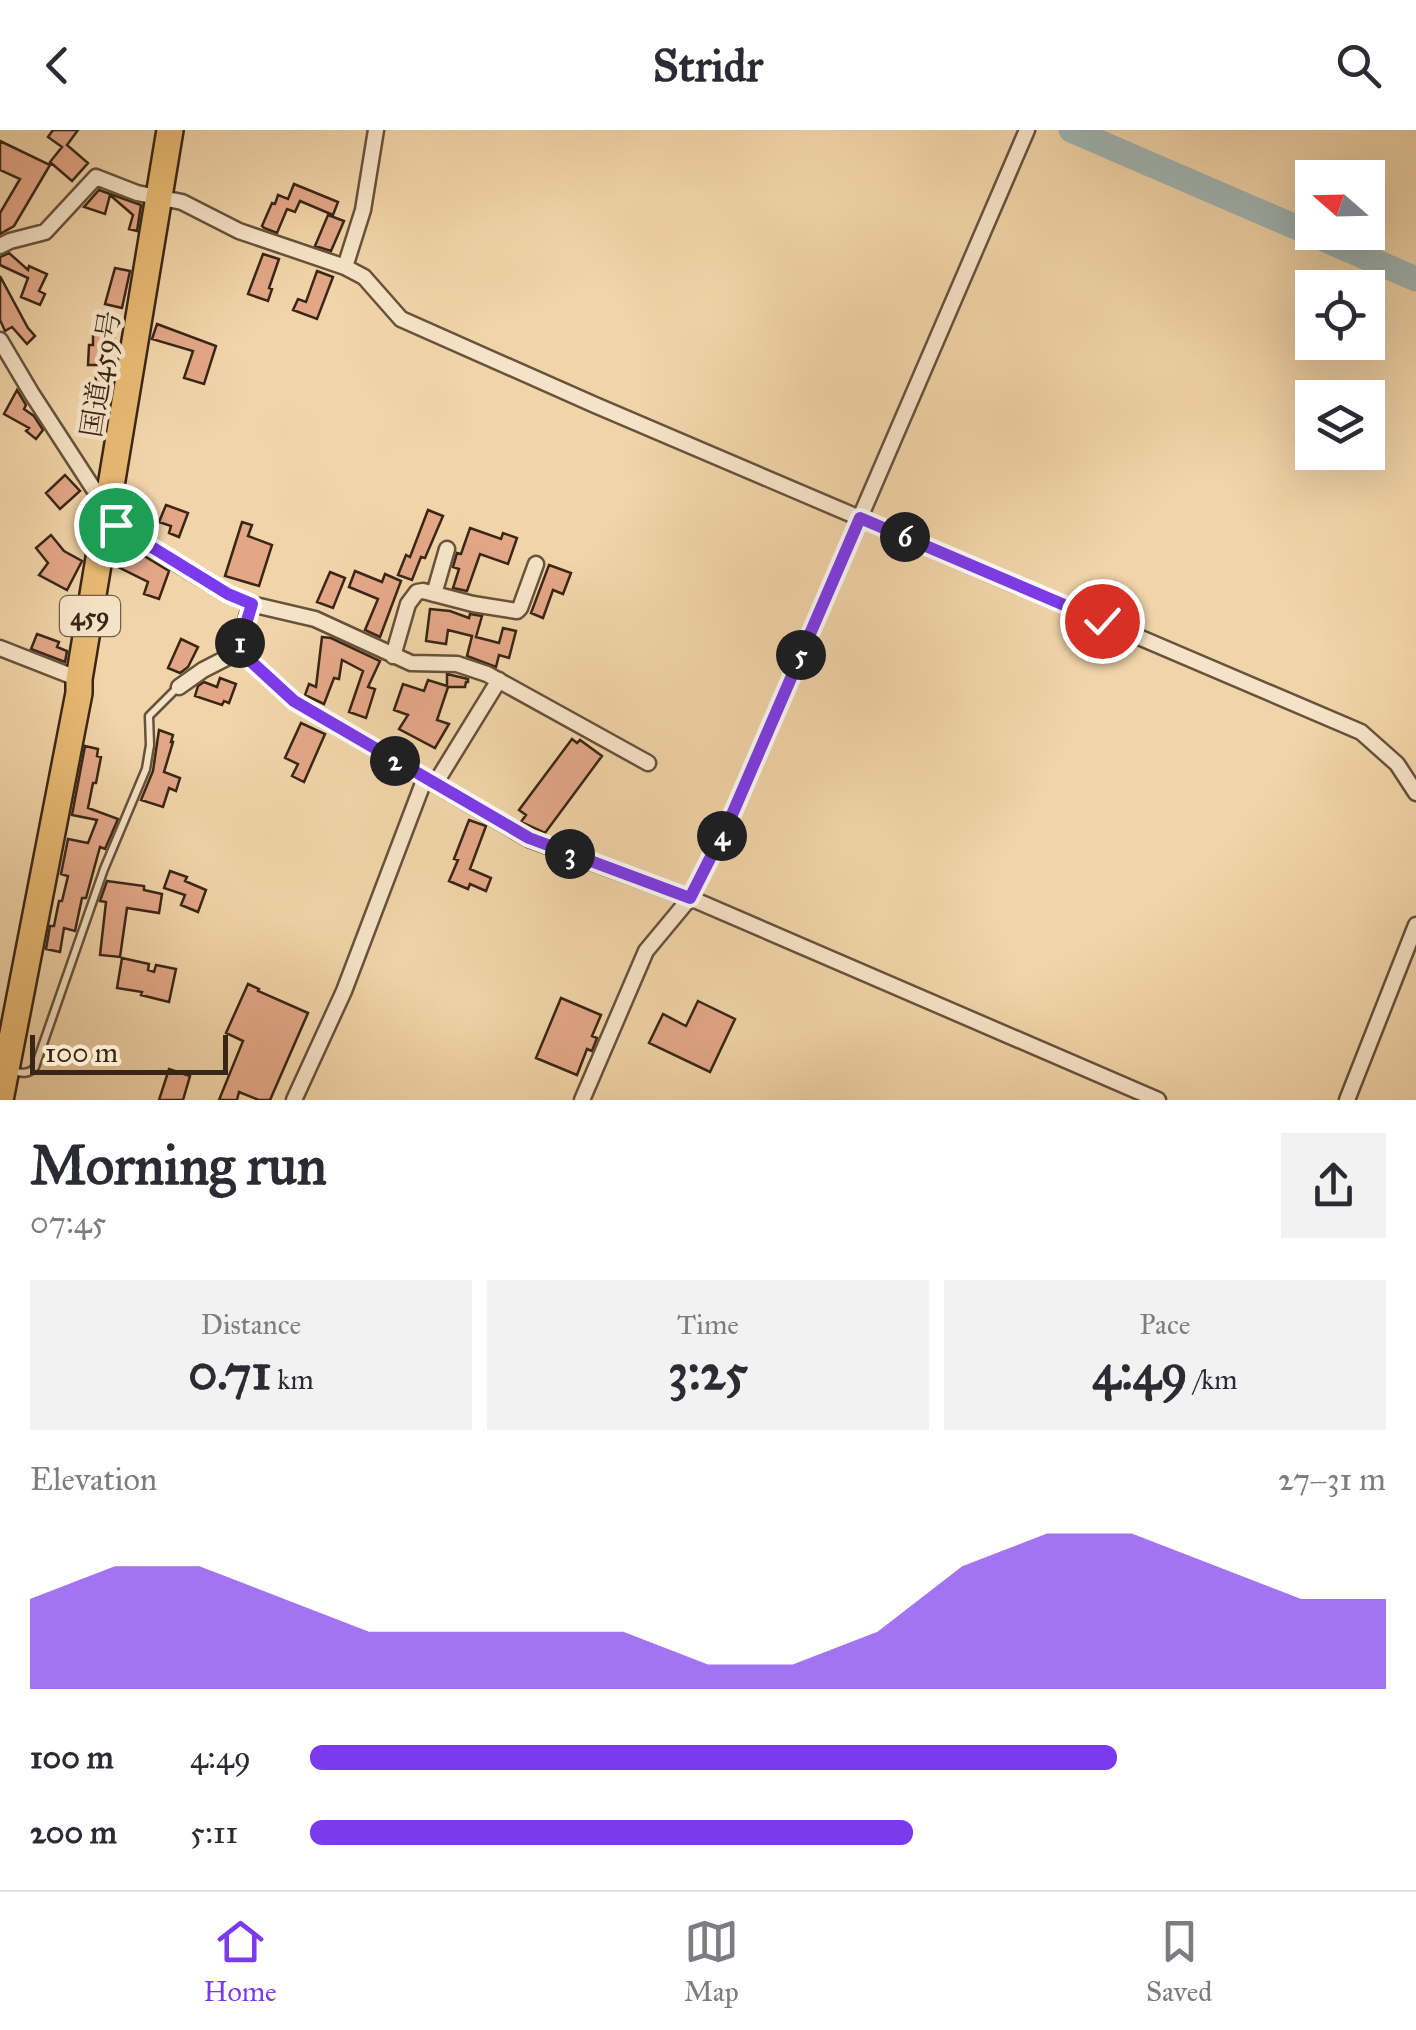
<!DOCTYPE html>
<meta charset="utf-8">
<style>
body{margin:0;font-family:"IM FELL Great Primer","Noto Serif JP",serif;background:#f2f2f3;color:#2b2b33;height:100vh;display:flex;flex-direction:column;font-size:38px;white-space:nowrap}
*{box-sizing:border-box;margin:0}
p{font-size:32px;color:#7c7c81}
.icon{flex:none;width:55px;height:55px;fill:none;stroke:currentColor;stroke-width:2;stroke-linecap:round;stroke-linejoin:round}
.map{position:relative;height:970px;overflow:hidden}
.details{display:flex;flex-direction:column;background:#fff;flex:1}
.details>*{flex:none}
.needle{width:65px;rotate:290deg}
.buttons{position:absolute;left:1295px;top:30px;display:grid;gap:20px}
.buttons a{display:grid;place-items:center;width:90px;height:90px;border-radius:0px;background:#fff;box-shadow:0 10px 40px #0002;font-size:50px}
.scale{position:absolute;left:30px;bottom:25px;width:198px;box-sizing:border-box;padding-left:10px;border:5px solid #392615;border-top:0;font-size:28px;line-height:35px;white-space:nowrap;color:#392615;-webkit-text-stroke:8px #f6e3c7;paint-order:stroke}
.pin{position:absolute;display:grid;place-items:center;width:85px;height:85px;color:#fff;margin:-42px;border:5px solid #fff;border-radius:50%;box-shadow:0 2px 10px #0007}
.km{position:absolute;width:50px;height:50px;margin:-25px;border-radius:50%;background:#222;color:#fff;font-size:28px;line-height:50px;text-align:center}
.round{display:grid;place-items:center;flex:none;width:105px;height:105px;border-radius:0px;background:#f2f2f3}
.head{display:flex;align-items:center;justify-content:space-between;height:170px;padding:0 30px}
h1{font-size:55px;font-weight:700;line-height:75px}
.metrics{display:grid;grid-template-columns:repeat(3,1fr);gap:15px;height:170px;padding:10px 30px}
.metrics div{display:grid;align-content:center;border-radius:0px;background:#f2f2f3;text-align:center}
.metrics b{font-size:50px;font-weight:700}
.metrics small{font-size:28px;font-weight:400}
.metrics p{font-size:28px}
.chart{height:280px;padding:20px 30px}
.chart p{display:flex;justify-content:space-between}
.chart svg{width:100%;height:180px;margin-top:10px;fill:#7c3aed;opacity:.7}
ul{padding:0 30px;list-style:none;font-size:32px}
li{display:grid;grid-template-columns:160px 120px 1fr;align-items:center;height:75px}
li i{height:25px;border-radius:12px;background:#7c3aed}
header{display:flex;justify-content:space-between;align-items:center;height:130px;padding:0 30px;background:#fff;font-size:45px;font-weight:700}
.tabs{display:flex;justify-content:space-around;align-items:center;height:140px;border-top:2px solid #e1e1e2;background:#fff;font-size:28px;color:#7c7c81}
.tabs a{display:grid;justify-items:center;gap:5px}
.tabs .on{color:#7c3aed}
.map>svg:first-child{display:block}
</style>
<header><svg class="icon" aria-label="back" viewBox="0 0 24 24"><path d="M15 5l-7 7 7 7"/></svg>Stridr<svg class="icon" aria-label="search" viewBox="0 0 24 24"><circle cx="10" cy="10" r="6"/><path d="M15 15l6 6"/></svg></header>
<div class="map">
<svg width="1416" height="970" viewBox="0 0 1416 970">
<rect width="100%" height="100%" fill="#f1d4a9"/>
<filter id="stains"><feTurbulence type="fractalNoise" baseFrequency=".002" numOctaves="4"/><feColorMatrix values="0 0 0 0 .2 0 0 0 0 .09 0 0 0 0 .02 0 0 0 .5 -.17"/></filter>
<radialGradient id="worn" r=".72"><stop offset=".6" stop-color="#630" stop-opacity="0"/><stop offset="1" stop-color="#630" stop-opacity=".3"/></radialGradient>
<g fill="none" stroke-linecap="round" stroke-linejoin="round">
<path stroke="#a0b5b4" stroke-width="25" d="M1071,0L1416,149"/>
</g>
<path fill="#e3a788" stroke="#392615" stroke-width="2.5" d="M53,0H78L67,15L88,33L72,51L50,32L62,17L48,7Z
M0,11L50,35L14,96L0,104V83L20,49L0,40Z
M294,54L338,72L333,85L300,71L295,82L287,79L277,103L264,98L262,96L272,73L275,74L278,65L288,69Z
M99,60L141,75L137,101L129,99L133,85L110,65L105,84L84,77Z
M328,85L344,91L331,121L315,116Z
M9,123L28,140L29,136L47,144L39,161L45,164L40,175L21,167L28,148L0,135V127Z
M263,124L279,129L269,158L272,159L268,171L248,164Z
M115,138L130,141L122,178L105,174Z
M317,141L333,147L317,189L293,180L298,169L306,172Z
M0,146L28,198L35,206L27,214L12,197L5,201L0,190Z
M157,194L216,216L204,254L184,248L193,221L152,209Z
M93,199L114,200V215H105V235H88L89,215H93Z
M96,246L112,248L103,304L81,297L87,278L93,280Z
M17,260L26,275L24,279L34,286L43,300L36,309L26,301L29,298L4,284Z
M65,345L80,361L60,379L46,363Z
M166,375L188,383L179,407L169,403L171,396L159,392Z
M428,380L443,386L425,428L421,427L412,450L398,445L406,425L410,427Z
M242,392L252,395L248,406L272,415L259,456L225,446Z
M470,398L501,409L503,403L517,408L508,434L480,424L467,461L453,458L459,439L453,437L457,423L461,424Z
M51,405L64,421L82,431L67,460L39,445L48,433L36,418Z
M121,412L169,441L159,469L144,464L148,452L114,435L121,420L117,418Z
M549,435L571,443L563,464L553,460L543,488L531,483Z
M355,441L382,452L385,444L401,451L380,507L365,500L378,469L349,457Z
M330,442L345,448L333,478L317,472Z
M430,479L450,481L469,488L470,484L482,486L476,507L499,513L503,498L516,501L509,528L499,525L496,537L467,526L472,506L448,500L446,514L426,511Z
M37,504L59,512L57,517L67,521L65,532L31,519Z
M322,507L331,508L380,531L368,557L375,559L366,588L349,582L363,541L342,530L339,549L334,548L324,574L305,565L309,554L316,557Z
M181,509L198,517L188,537L180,543L168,538Z
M447,544L468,549V552H466L465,557H448L437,590L449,594L435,618L399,599L408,585L394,580L403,554L424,561L428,550L447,556Z
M220,548L236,554L229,573L224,571L222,575L195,566L198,556L204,552L217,557Z
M301,593L325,604L304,652L292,646L298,634L285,628Z
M159,600L173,605L171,612H173L164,642L180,648L176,661L169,658L163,677L141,670L153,641Z
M572,609L577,613L580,610L602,626L545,703L521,692L526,685L519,680Z
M85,616L98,619L97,626L101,627L96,653H93L88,678L118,689L105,719L100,717L86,768H82L75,801L64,798L60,822L46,819L50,796H54L59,771H62L68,746L61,744L68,709L88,713L97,690L72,685Z
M469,690L486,696L470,739L491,748L486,761L470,754L468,759L449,751L458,730L454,729Z
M170,741L187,747L185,751L206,760L198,782L181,775L185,765L164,758Z
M107,751L144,756V760L162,764L159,783L127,778L120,827L100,825L106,772L100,771Z
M122,828L149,834L148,840L154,842L156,835L176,839L169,872L141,865L142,862L117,858Z
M248,854L259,859L258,861L308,883L270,970H259L239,962L237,970H219L243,911L226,903Z
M561,868L601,885L592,906L597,908L592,921L587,919L577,945L536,928Z
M698,871L735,889L710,942L649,913L663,884L686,896Z
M169,939L190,946L183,970H159Z"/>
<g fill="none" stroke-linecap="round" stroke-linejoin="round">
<g stroke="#67523a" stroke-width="11">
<path id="lane" d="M12,941C21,943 29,945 35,937L104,739L146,639L150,615L149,586L177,558"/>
</g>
<g stroke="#67523a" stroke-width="19">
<path id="street" d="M0,116L10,111L45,102L96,47L137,63L182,72L239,101L345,137L364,147L401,189L595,275L1361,602L1397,634L1416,663
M345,137L363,80L376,0
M0,210L32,264L93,358L110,370
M106,391L228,464L251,474L315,489L411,533L457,534L487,544L648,633
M434,464L447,419
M251,474L239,514L245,526L294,571L529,709L690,768L1158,970
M0,518L79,549
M393,526L408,474L417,462L423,461L473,474L517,481L520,478L536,434
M179,557L203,540L242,520
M435,654L499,550
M294,970L344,861L425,648
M582,970L646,821L690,768L731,687L1027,0
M1347,970L1416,795"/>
</g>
<g stroke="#392615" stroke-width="30">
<path id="highway" d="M0,970L79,563V549L170,0"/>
</g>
<use href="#lane" stroke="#f6e3c7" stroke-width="6"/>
<use href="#street" stroke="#f6e3c7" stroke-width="14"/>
<use href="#highway" stroke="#e8ba74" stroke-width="25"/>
</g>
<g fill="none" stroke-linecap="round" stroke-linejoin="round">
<g stroke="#fff" stroke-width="20">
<path id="route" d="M116,395L228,464L252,474L240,514L245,526L294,571L529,708L690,768L731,687L860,388L1102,491"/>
</g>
<use href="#route" stroke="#7c3aed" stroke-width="12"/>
</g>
<g text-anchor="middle" stroke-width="9" stroke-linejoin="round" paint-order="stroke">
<rect fill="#f6e3c7" stroke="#725f4a" stroke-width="2.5" x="60" y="466" width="60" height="40" rx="8"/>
<g font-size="25" font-weight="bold" fill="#392615">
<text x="90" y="495">459</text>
</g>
<g font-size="28" fill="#392615" stroke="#f6e3c7">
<text transform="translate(100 244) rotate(-81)" y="10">国道459号</text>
</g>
</g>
<rect width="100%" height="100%" filter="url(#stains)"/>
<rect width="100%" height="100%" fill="url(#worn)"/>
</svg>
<div class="buttons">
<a><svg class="needle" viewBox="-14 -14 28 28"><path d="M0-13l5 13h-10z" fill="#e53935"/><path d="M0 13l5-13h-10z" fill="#7c7c81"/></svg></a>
<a><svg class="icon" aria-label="locate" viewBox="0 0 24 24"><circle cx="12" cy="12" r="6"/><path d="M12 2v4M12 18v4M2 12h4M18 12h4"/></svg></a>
<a><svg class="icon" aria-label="layers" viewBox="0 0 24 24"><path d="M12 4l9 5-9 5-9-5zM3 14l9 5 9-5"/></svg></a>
</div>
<div class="scale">100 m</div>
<div class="pin" style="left:116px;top:395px;background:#1e9e55"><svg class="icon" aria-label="arrive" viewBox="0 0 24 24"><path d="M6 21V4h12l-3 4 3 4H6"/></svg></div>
<div class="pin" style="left:1102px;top:491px;background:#d93025"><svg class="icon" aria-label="check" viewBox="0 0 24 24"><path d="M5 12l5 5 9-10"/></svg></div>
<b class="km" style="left:240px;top:513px">1</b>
<b class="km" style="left:395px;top:631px">2</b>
<b class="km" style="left:570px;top:724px">3</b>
<b class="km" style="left:722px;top:706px">4</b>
<b class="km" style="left:801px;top:525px">5</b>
<b class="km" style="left:905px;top:407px">6</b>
</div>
<section class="details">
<div class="head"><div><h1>Morning run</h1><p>07:45</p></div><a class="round"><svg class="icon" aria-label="share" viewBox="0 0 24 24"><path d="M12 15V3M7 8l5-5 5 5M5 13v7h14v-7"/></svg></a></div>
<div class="metrics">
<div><p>Distance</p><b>0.71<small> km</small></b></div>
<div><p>Time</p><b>3:25</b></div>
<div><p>Pace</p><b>4:49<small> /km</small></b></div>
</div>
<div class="chart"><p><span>Elevation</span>27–31 m</p>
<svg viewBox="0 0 160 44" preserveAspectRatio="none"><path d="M0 44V22L10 14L20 14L30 22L40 30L50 30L60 30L70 30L80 38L90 38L100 30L110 14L120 6L130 6L140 14L150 22L160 22V44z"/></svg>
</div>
<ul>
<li><b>100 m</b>4:49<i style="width:75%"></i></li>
<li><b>200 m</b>5:11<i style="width:56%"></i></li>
</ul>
</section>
<nav class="tabs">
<a class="on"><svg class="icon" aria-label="home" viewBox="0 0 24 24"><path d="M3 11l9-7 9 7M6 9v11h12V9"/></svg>Home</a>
<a><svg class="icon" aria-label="map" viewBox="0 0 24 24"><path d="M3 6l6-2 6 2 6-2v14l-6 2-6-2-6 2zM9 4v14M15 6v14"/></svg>Map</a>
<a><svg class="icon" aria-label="saved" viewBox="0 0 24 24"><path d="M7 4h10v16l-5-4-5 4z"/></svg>Saved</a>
</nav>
